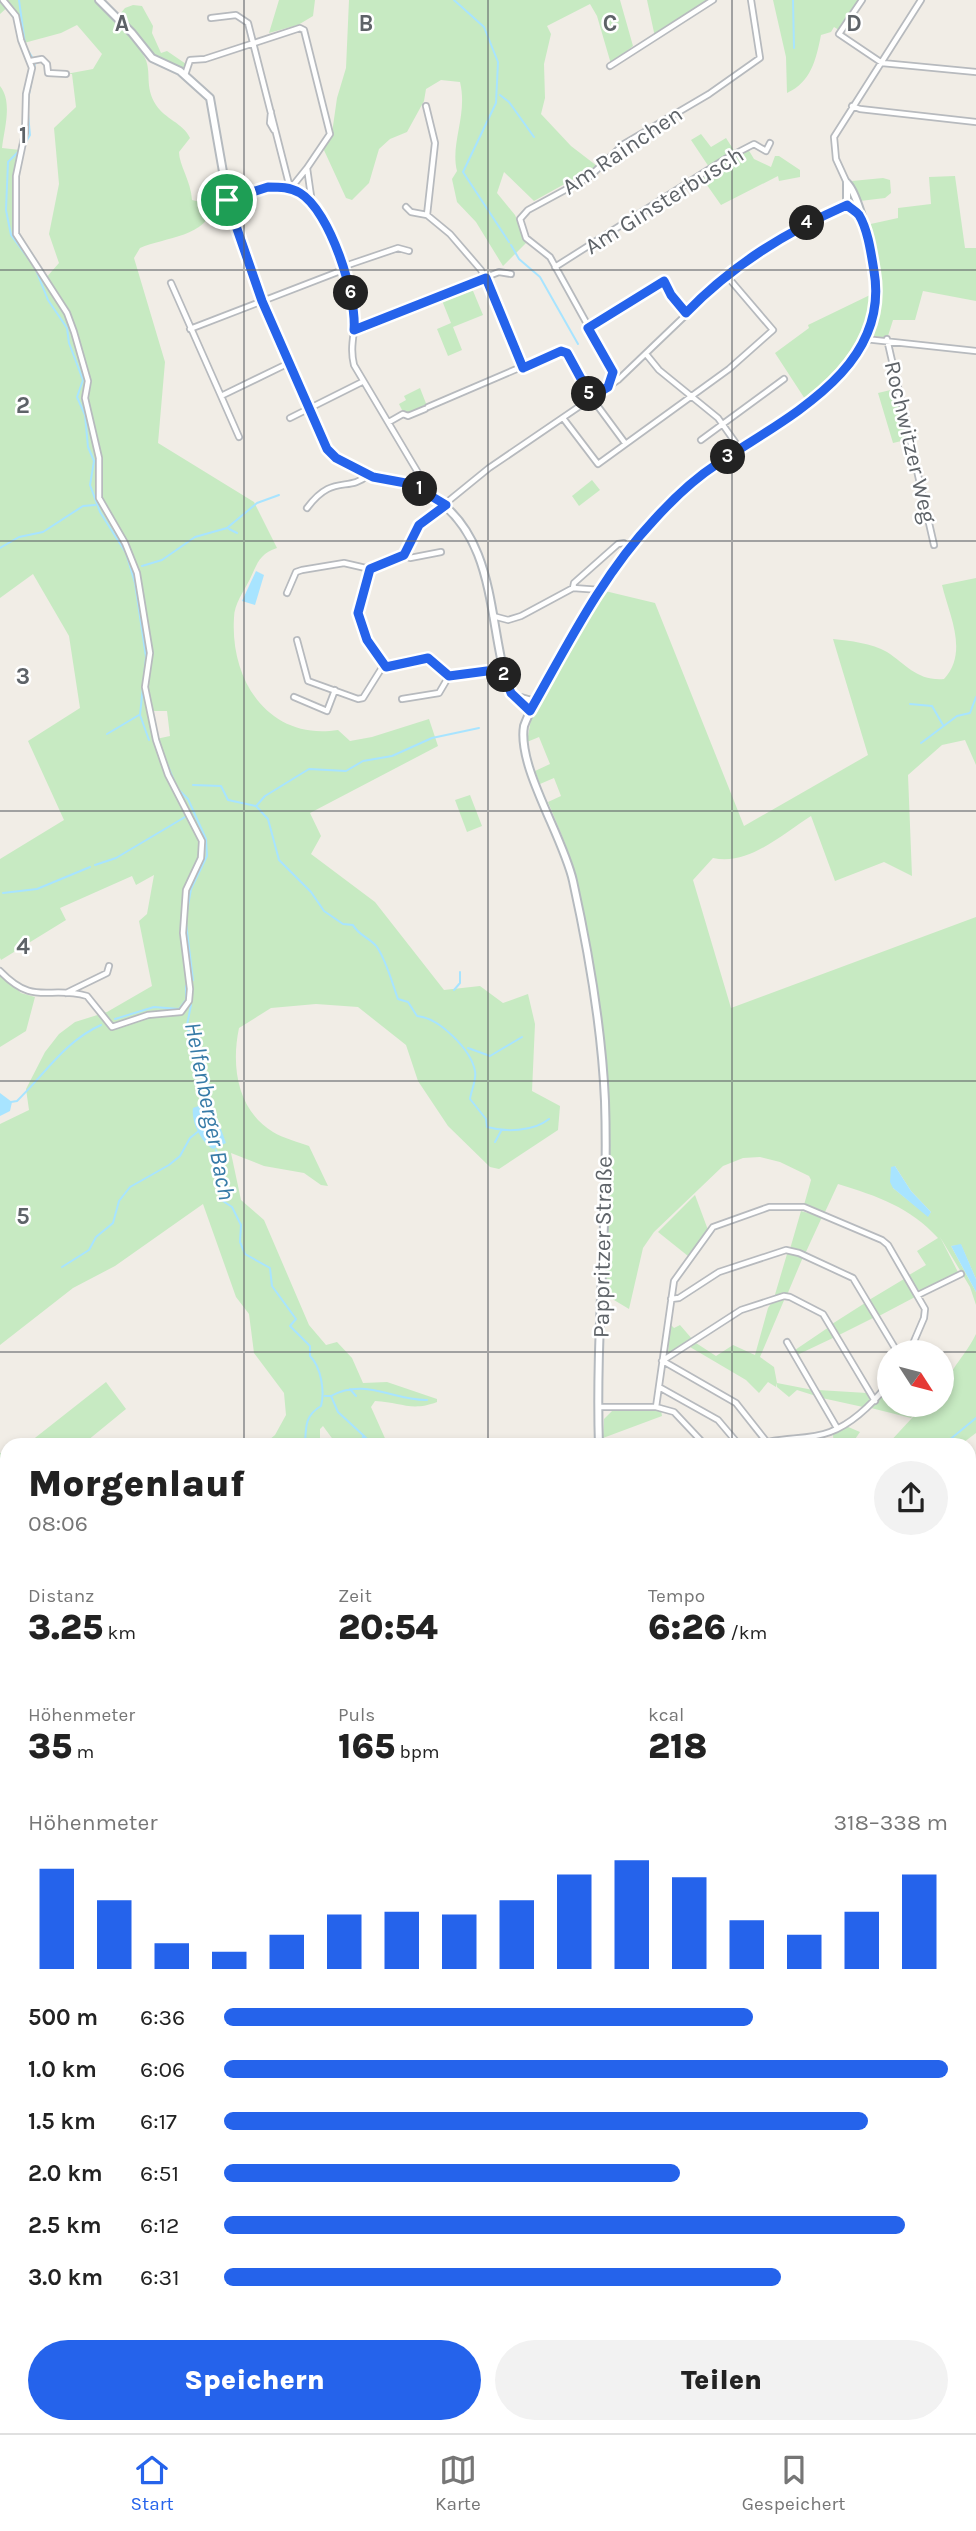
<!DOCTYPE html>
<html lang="de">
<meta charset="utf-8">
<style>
body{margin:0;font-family:Karla,sans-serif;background:#f2f2f2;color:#222;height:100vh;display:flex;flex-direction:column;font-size:26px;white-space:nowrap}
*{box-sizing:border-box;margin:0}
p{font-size:23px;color:#767676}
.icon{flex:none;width:38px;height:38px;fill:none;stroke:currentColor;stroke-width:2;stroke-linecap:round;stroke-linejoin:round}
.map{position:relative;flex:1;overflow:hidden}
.sheet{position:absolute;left:0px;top:1438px;width:976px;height:996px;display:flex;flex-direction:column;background:#fff;border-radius:21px 21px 0 0;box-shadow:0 4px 10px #0003}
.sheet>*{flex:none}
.needle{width:46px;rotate:126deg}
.tools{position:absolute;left:877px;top:1340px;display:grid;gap:14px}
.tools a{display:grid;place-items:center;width:77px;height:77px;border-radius:50%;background:#fff;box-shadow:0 4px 10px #0003;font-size:35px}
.pin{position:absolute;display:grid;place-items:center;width:60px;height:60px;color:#fff;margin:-30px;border:4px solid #fff;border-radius:50%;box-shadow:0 2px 7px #0007}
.km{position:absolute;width:35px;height:35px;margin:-18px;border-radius:50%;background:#222;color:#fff;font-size:19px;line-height:35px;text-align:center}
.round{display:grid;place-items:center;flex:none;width:74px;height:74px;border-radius:37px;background:#f2f2f2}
.head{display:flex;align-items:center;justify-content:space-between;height:119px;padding:0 28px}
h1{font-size:38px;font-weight:800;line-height:52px}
.figures{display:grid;grid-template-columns:repeat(3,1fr);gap:10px;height:119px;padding:7px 28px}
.figures div{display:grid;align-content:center}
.figures b{font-size:35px;font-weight:800}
.figures small{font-size:19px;font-weight:400}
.figures p{font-size:19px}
.chart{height:196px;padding:14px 28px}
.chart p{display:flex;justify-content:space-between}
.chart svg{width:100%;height:126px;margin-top:7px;stroke:#2563eb;stroke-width:6}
.action{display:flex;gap:14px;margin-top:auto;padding:14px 28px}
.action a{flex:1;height:80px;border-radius:42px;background:#2563eb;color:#fff;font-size:28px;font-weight:800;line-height:80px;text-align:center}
.action a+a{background:#f2f2f2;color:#222}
ul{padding:0 28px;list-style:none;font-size:23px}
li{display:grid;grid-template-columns:112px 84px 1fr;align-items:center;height:52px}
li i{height:18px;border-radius:9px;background:#2563eb}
.tab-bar{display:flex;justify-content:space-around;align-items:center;height:98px;border-top:2px solid #e0e0e0;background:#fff;font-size:19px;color:#767676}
.tab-bar a{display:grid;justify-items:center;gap:4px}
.tab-bar .current{color:#2563eb}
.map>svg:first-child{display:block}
</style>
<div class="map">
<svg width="976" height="2433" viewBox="0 0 976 2433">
<rect width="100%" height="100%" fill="#f1ede6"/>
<path fill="#c7eac2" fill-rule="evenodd" d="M0,0H94C111,17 134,35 145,58C152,73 144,86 156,105C165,119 183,123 190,138L179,152C179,165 191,181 192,200L213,205C208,237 165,237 140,248L134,258L165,362L158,443L254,502L277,548C260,553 257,564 250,579C244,591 234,604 234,618C230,682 270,741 338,730L350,741L372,737L429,719L438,746L310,813L321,836L311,854L375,902L444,990L480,986L503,1003L528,994L535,1024L532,1091L560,1106L558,1130L499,1169L490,1167L448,1126L418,1081L406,1045L358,1007L316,1004L271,1008L239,1028C231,1066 237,1110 273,1132C283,1138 298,1142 309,1146L328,1186L321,1185L304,1173L264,1166L231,1153L241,1200L264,1220L309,1325L326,1345L337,1342L352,1358L363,1383L387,1382L437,1399V1402C411,1412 401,1402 375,1401L371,1407L388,1445H337L323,1426L320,1429V1445H263L275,1435L286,1415L284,1393L254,1353L249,1314L236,1297L203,1204L115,1266L73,1288L0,1345V1124L29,1110L26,1089L45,1052L59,1034L75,1022L107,1012L152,986L139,921L147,914L154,875L136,885L132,876L60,908L66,920L1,960L0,958V859L64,820L28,741L80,708L69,636L33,574L0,598V86C13,102 4,129 2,148L20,150L16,176V234L45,279L59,263L49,234L59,184L54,128L76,107L72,74H66L93,69L102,54L77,25L61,33L24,43L18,14L10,5L0,14ZM150,711H167L170,736L156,739Z
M279,0H315L313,16L298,25L269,33Z
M349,0H620L633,46L611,64L597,16L590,4L547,26L551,34L544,64L545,98L541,114L571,146L597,166L534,201L504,172L497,193L515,215L527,242L503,266L476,222L457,202L452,179L457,171C450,143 468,115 460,82L441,80L426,89L424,101L407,132L390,139L379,149L369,183L352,200L346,198L323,148L332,133L337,98L346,68Z
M647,0H710L655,37Z
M773,0H860L839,30L834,27L831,32L821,35C816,60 811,82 787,93L786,57Z
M133,5L142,6L153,26L152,33L161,53L167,51L186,64L185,71L155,57L120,14L125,8Z
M701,134L711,147L726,138L735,152L709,167L691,140Z
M748,149L754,159L771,167L775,156H779L800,170V177L779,181L778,176L721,205L702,178Z
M955,176L965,248H976V301L923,291L915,320H893L887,339L869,338C884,299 879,264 866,225L898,218V208L931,204L929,177Z
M883,178L890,180L891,193L885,198L860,201L852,181Z
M471,286L483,315L453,327L462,350L448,356L437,329L451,323L441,298Z
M870,295C866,342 838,369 805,399L775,353L809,328L808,325Z
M420,388L427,406L410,413L403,412L399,404L406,400L404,396Z
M899,388L910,439L893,443L878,393Z
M592,480L600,490L579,506L572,496Z
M976,578V765L965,740L942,745L908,775L912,876L884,862L835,881L811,816C782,834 749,866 713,858L693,880L731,1008L976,917V1279L961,1245L951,1246L976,1292V1305L970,1287L940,1237L959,1274L922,1291L916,1289L909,1275L926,1265L917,1251L938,1238C910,1207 877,1196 838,1184L825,1212L804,1205L811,1180L809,1176L780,1162L760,1157L743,1158L723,1166L654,1232L643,1248L629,1309L604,1294L609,1153L602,1030L577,884L565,843L548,802L561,796L554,778L540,784L535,771L550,764L539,737L527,742L531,719L605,591L655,603L744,826L868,755L833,639C850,641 872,643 887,652C907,665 917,681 944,679C969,652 949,615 942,585ZM895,1166L911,1191L931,1212L928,1216L893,1188Z
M470,795L482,826L467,832L455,800Z
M0,973L21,993L35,997L26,1031L0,1047Z
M695,1195L708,1230L688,1256L658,1232Z
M801,1211L822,1217L805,1254L790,1249Z
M793,1253L803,1257L787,1295L774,1298L787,1254Z
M904,1279L915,1297L879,1316L869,1300Z
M785,1298L760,1357L774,1367L777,1383L813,1390L816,1396L797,1390L789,1397L777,1387V1383L776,1387L768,1382L759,1393L746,1380L690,1347L696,1343L716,1356L733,1345L755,1355L768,1308L772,1302Z
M865,1303L875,1317L839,1335L832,1324Z
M670,1324L674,1328L680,1325L693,1340L668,1355Z
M829,1327L835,1337L797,1355L795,1350Z
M976,1334V1433L960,1445H887L924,1405H942C942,1373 962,1363 976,1334Z
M106,1382L126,1409L82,1445H26Z
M818,1390L867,1393L871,1400L863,1407L822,1398Z
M882,1396H889V1405H921L911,1418L871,1408Z
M613,1410H661L662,1416L603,1438L604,1419Z
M846,1426L860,1432L851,1445H834L833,1435Z
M0,1453H7V1508L0,1514Z
M0,1906H7V1991Z
M0,2114L7,2131V2168L0,2152Z
M970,2172L976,2179V2218L970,2216Z"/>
<path fill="#a8e4ff" d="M256,571L264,575L255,605L242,601Z
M0,1093L12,1102L10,1111L0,1116Z
M204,1104L213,1107L226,1143L213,1149C201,1142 191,1122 193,1108Z
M895,1166L911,1191L931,1212L928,1217L893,1188L890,1182L891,1167Z
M961,1244L976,1279V1292L951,1246Z"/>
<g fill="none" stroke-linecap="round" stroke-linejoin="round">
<path stroke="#a8e4ff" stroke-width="2" d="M19,0L25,44
M454,0L484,27L498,62L496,103L463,172L509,242
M793,0L794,48
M27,49L32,57
M500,95L509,102L534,137
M28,99L35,63
M23,147L30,135L28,114
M19,151L8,162L6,210L11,235L31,262
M511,245L519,259L540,277L578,344
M36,270L48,300L67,328L69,343L83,380L77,397L85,415L88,447L94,461L90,485L100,512L126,553L135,583L146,657L140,715L149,740
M229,529L237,533
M0,548L19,537L43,532L83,506L95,505
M142,566L162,560L195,537L227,528L257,503L279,495
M910,704L932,706L943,725
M107,734L139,715
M921,743L957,716L970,713L976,697
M163,754L177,788L188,799L206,839L207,856L191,889L186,917
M193,785L221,786L228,800L256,806L268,819L279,860L311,892L324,911L343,924L353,925C358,935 370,938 377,947C387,962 392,983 398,999L408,1002L417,1016C440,1018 471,1050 475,1071C477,1079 471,1091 470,1099L486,1119L487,1127C505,1132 533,1132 549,1119
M257,805L265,796L309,769L346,771L363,761L392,756L432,738L479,728
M95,865L116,858L185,817
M3,893L37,889L90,867
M186,923L193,980L186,986V1000L191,1005L187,1025L196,1059L210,1088L208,1106
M454,990L460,983V972
M115,1019L154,1007L179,1009L185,1001
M468,1048L490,1056L522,1037
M11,1102L17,1101C45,1074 65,1041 101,1025
M495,1142L501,1131
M216,1150L226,1180L223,1201L232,1207L241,1225L240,1242L245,1254L270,1268L272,1286L296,1319L290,1326L310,1346V1356C321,1367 325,1391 321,1406C304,1416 306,1428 305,1446
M62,1267L89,1250L96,1237L113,1223L119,1201L130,1187L169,1165L180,1156L190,1138L200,1130
M350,1389L356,1396
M325,1396H331L338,1412L363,1435L362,1446
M331,1396C365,1377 394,1401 427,1400
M363,1435L369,1441
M942,1446L976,1418
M970,2200L976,2203"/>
<g stroke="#b7babe" stroke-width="8">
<path id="street" d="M862,0L839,34L882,63L976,72
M211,18L236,15L248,23L290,188
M31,61L42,59L47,64L48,73L66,74
M610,66L713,0
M185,75L190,60L205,59L300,28L304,30L330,134L307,168L312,203
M426,106L435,143L427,215
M852,106L860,109L976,122
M271,112L270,123L274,130
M847,183L836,159L834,137L921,0
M291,188L307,168
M227,200C246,193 269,182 289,188C321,197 353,281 355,312C356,331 349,345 354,365L420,476L417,487
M406,207L411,212L427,215L450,234L481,270L523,368
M342,267L398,248L409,251
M555,267L727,158L754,144L766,151L770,143
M171,283L221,396L289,363
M588,328L665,280L671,295L686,313
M190,329L343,270
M355,329L499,272L511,274
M865,339L976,351
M887,339L934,545
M646,354L659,370L718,418L740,449
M618,380L550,257L526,238L520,219L528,210L589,177L624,144L709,94L760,58L751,0
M221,396L239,437
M428,407L561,350L567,353L591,397L625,443
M290,418L362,382
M563,418L598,464L729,369L773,330L726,275
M389,422L403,414L408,416L425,409
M701,440L784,379
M307,508C333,473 348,493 368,475
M404,555L410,558L441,552
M573,588L574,583L618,544L624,543L629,547
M287,593L296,572L302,570L344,563L370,569
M493,616L508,620L521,616L573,588L600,590
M297,640L308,681L358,699L363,698L383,666
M502,669L449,676L428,658L383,666C361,630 353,611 370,569L404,555L419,525L489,468L618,380L737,266L791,231L847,205
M294,697L327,711L335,690
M402,699L439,693L449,676
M0,971C35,1007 47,985 87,996L112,1027L148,1015L181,1012L189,1001L190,989L183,933L186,890L201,858L202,841L168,775L156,740L145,687L150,653L137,573L125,543L99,498V458L85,398L88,381L74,332L67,313L16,234V176L25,133L26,94L32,68L21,40L16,16L3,0
M66,993L107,973L109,966
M918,1295L961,1274
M671,1299L679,1298L719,1272L786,1250L799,1253L853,1278L898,1353
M787,1342L837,1428
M662,1361L741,1310L784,1296L790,1297L823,1314L875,1401
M663,1361L736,1403L766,1441
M659,1387L718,1420L740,1446
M599,1407H656L674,1281L713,1227L769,1207H804L882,1240L888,1245L925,1309L924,1318L909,1353
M656,1407L674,1412L706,1446
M755,1446C779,1436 807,1441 830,1432C854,1423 874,1402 889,1383
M0,1663L7,1669"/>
</g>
<g stroke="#b5babf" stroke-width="10">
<path id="secondary" d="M99,0L132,33L152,58L180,71L210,98L229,206L263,301L327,449C338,463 365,476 383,480C392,481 401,480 409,483C418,486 425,492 432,496C496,538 488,619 507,684L511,693L530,711
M847,183V205L858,212
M514,696L535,702
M599,1446C595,1331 609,1216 605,1101C602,1032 588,949 573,881C563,836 517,767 524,726C533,701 549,679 562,656C594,600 625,547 672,501C749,424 903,391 871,252C867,235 858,194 847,183
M970,1691L976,1692
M0,1764L7,1769
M817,2427L818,2433"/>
</g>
<use href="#street" stroke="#fff" stroke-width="4.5"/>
<use href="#secondary" stroke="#fff" stroke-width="6"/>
</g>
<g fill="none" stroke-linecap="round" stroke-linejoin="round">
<g stroke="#fff" stroke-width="14">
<path id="route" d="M268,187C280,187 290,187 300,193C330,211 357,296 354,330L486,278L523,368L561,351L567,353L591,397L608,387L613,372L588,328L664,281L671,295L686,313C732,265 786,232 847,205C851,209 856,211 859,215C868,230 871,253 874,271C891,370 784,418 717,464C694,479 673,499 654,520C602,575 567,646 530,711L511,693L502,669L449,676L428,658L386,667L367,640L358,613L370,569L404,555L419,525L446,505L411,484L373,477L336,458L327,449L262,301L227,200Z"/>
</g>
<use href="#route" stroke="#2563eb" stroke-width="9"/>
</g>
<path fill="none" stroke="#5e6368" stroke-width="2" stroke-opacity="0.55" d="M244,0V1446M488,0V1446M732,0V1446M0,270H976M0,541H976M0,811H976M0,1081H976M0,1352H976M0,1622H7M970,1622H976M0,1892H7M970,1892H976M0,2163H7M970,2163H976M244,2427V2433M488,2427V2433M732,2427V2433"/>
<g text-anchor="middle" stroke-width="5" stroke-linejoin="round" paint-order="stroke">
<g font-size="23" fill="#5e6368" stroke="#fff">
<text transform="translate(622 150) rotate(-34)" y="8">Am Rainchen</text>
<text transform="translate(664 200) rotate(-32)" y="8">Am Ginsterbusch</text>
<text transform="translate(911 442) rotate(77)" y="8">Rochwitzer Weg</text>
<text transform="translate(602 1247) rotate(-89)" y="8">Pappritzer Straße</text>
</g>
<g font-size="24" font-style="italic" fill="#377ba7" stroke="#fff">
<text transform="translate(210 1111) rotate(79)" y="8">Helfenberger Bach</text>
</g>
</g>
<g font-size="23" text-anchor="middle" font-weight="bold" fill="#5e6368" stroke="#fff" stroke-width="5" stroke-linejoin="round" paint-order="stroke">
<text x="122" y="31">A</text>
<text x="366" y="31">B</text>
<text x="610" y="31">C</text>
<text x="854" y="31">D</text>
<text x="23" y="143">1</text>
<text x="23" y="413">2</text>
<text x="23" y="684">3</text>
<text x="23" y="954">4</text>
<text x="23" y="1224">5</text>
</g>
</svg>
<div class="tools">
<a><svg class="needle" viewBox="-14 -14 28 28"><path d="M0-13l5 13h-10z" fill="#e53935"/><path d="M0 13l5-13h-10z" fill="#767676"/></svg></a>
</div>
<div class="pin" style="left:227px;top:200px;background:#1e9e55"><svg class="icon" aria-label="arrive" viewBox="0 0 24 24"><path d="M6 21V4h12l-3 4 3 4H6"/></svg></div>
<b class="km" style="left:420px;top:489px">1</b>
<b class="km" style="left:504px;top:675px">2</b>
<b class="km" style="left:728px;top:457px">3</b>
<b class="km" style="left:807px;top:223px">4</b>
<b class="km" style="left:589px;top:394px">5</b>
<b class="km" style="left:351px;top:293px">6</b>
<section class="sheet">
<div class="head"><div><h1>Morgenlauf</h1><p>08:06</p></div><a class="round"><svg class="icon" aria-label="share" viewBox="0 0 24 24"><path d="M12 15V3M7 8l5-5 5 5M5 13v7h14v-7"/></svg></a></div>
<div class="figures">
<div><p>Distanz</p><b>3.25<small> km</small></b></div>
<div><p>Zeit</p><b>20:54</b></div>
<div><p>Tempo</p><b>6:26<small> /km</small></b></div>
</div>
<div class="figures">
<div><p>Höhenmeter</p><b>35<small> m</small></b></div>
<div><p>Puls</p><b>165<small> bpm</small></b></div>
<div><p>kcal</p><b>218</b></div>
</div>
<div class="chart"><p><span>Höhenmeter</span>318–338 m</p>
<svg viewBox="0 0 160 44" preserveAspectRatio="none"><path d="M5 44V9M15 44V20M25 44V35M35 44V38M45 44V32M55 44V25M65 44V24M75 44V25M85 44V20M95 44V11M105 44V6M115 44V12M125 44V27M135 44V32M145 44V24M155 44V11"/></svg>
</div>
<ul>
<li><b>500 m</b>6:36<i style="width:73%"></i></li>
<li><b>1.0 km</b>6:06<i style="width:100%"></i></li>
<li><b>1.5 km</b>6:17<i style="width:89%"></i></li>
<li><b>2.0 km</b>6:51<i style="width:63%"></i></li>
<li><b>2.5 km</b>6:12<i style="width:94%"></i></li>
<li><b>3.0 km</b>6:31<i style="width:77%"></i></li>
</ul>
<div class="action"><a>Speichern</a><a>Teilen</a></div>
</section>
</div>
<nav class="tab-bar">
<a class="current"><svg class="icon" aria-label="home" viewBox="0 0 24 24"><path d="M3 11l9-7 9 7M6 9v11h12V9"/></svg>Start</a>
<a><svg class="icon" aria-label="map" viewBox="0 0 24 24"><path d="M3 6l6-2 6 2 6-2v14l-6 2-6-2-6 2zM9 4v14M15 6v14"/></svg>Karte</a>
<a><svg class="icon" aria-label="saved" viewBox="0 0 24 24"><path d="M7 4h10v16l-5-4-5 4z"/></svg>Gespeichert</a>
</nav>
